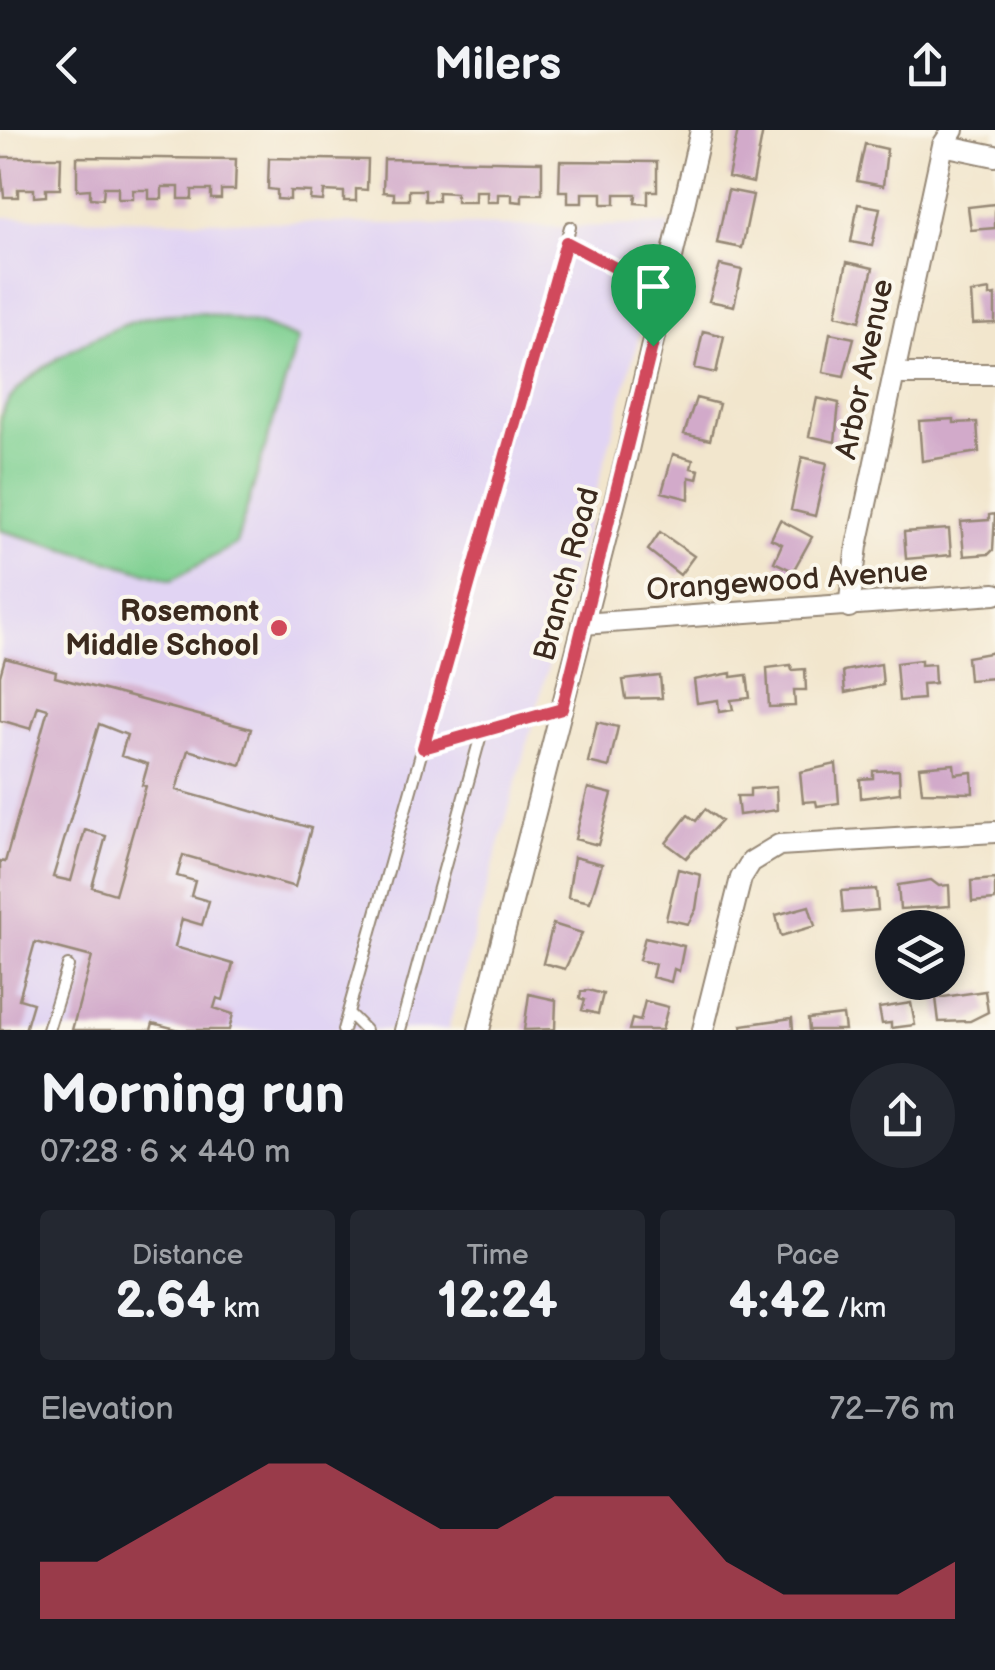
<!DOCTYPE html>
<meta charset="utf-8">
<style>
body{margin:0;font-family:"Balsamiq Sans",sans-serif;background:#242831;color:#f1f3f6;height:100vh;display:flex;flex-direction:column;font-size:38px;white-space:nowrap}
*{box-sizing:border-box;margin:0}
p{font-size:32px;color:#9ea1a6}
.icon{flex:none;width:55px;height:55px;fill:none;stroke:currentColor;stroke-width:2;stroke-linecap:round;stroke-linejoin:round}
.map{position:relative;height:900px;overflow:hidden}
.side{display:flex;flex-direction:column;background:#171b24;flex:1}
.side>*{flex:none}
.buttons{position:absolute;left:875px;top:780px;display:grid;gap:20px}
.buttons a{display:grid;place-items:center;width:90px;height:90px;border-radius:50%;background:#171b24;box-shadow:0 5px 15px #0003;font-size:50px}
.pin{position:absolute;display:grid;place-items:center;width:85px;height:85px;color:#fff;margin:-102px -42px;border-radius:50% 50% 50% 0;rotate:-45deg;box-shadow:0 0 10px #0007}
.pin .icon{rotate:45deg}
.round{display:grid;place-items:center;flex:none;width:105px;height:105px;border-radius:52px;background:#242831}
.summary{display:flex;align-items:center;justify-content:space-between;height:170px;padding:0 40px}
h1{font-size:55px;font-weight:800;line-height:75px}
.figures{display:grid;grid-template-columns:repeat(3,1fr);gap:15px;height:170px;padding:10px 40px}
.figures div{display:grid;align-content:center;border-radius:10px;background:#242831;text-align:center}
.figures b{font-size:50px;font-weight:800}
.figures small{font-size:28px;font-weight:400}
.figures p{font-size:28px}
.chart{height:280px;padding:20px 40px}
.chart p{display:flex;justify-content:space-between}
.chart svg{width:100%;height:180px;margin-top:10px;fill:#d1495b;opacity:.7}
header{display:flex;justify-content:space-between;align-items:center;height:130px;padding:0 40px;background:#171b24;font-size:45px;font-weight:800}
.map>svg:first-child{display:block}
</style>
<header><svg class="icon" aria-label="back" viewBox="0 0 24 24"><path d="M15 5l-7 7 7 7"/></svg>Milers<svg class="icon" aria-label="share" viewBox="0 0 24 24"><path d="M12 15V3M7 8l5-5 5 5M5 13v7h14v-7"/></svg></header>
<div class="map">
<svg width="995" height="900" viewBox="0 0 995 900">
<rect width="100%" height="100%" fill="#fbf7ec"/>
<filter id="ink" filterUnits="userSpaceOnUse"><feTurbulence type="fractalNoise" baseFrequency=".01" numOctaves="2"/><feDisplacementMap in="SourceGraphic" scale="20" xChannelSelector="R" yChannelSelector="G"/><feConvolveMatrix kernelMatrix="1 2 1 2 8 2 1 2 1" color-interpolation-filters="sRGB"/></filter>
<filter id="wash" filterUnits="userSpaceOnUse"><feTurbulence type="fractalNoise" baseFrequency=".0048" numOctaves="4" result="noise"/><feDisplacementMap in="SourceGraphic" scale="40" xChannelSelector="R" yChannelSelector="G"/><feGaussianBlur stdDeviation="2.25" result="paint"/><feColorMatrix in="noise" values="0 0 0 0 0 0 0 0 0 0 0 0 0 0 0 0 0 1.4 0 .05"/><feComposite in="paint" operator="in"/></filter>
<g filter="url(#wash)">
<rect width="100%" height="100%" fill="#f2e6cd"/>
<path fill="#e1d4f3" d="M0,87L570,97L670,94L448,900H0Z"/>
<path fill="#7dcf90" stroke="#5c7c57" stroke-width="2.5" d="M203,183L259,194L298,209L236,414L172,450L0,400C0,365 0,325 0,291C7,246 108,197 149,187C166,183 185,184 203,183Z"/>
<g id="blocks">
<path fill="#d2aaca" fill-rule="evenodd" d="M738,0H763L753,53L728,47Z
M865,14L887,19L883,56L857,51Z
M0,27H61L60,59H46V66L34,67V59H18V67H4Z
M77,27L236,29L235,60H221V69H211V60H192V69H179V57H162V69H149V60H133V69H118V57H104L103,69L90,68V59L77,60Z
M269,28L368,30L367,60L356,59V71H344V62L324,61L323,71L310,70L311,62L290,61V70L277,69V60L268,59Z
M384,29L542,32V64H522V72L512,71V64H498V72H487V61H475V72H456V63L438,62V71H425V60H409V70H394V63L383,62Z
M560,31L657,32V61H648V74L635,73L636,64H615V74H602V63H582V73H568V61H559Z
M728,60L753,65L742,118L717,113Z
M858,74L880,78L872,116L851,112Z
M995,74V98L971,100L968,77Z
M847,132L873,138L860,191L836,185Z
M720,135L742,140L734,176L709,171Z
M990,160V166L995,165V193L973,194L971,163Z
M703,201L724,206L716,243L695,238Z
M830,203L854,208L844,246L823,242Z
M696,268L719,274L710,310L684,304Z
M817,268L839,273L835,312L809,306Z
M954,289V293L977,292L979,322L922,331L919,291Z
M673,324L693,330L691,338L699,340L697,349L689,347V369L662,362Z
M802,327L827,333L815,386L791,380Z
M995,384L993,420L989,424L964,426L961,392L989,390V385Z
M780,390L812,407L793,441L774,432L782,414L771,409Z
M949,399L951,425L906,429L904,402Z
M660,402L694,426L680,445L648,420Z
M995,522V548L969,550L967,527Z
M5,528L56,542L55,547L251,599L241,635L188,620L176,660L311,698L295,757L183,725L177,746L195,751L191,766L209,771L202,795L182,789L175,817L233,834L223,870L217,868L214,878L233,884L229,900H180L153,893L151,900H72L92,827L35,812L19,869L33,873L25,900H0V731L5,732L48,579L38,576L31,599L0,590V546ZM99,594L127,605L121,626L148,634L142,655L146,656L115,764L92,757L106,706L85,700L71,751L53,747Z
M921,530V535L934,534L935,553L922,554L923,569L899,571L896,533Z
M881,534L883,555L845,563L843,541Z
M791,535L792,540L805,539L806,560H794L795,576L769,577L767,538Z
M731,543V547L747,545L750,568L731,570L733,580L719,582L718,570L697,573L694,550Z
M660,546L662,568L626,569L623,550Z
M597,592L618,597L609,637L588,632Z
M836,634L839,673L817,676L816,671L803,672L800,642Z
M954,634L955,644L972,642L973,663L922,662L919,637Z
M899,640L900,663L861,668L860,649L873,648V641Z
M776,657L777,680L739,685L737,666H750V659Z
M588,658L612,664L598,715L575,709Z
M705,679L721,691L686,728L666,713L688,685L696,691Z
M574,727L602,734L590,772L568,767Z
M678,739L701,745L696,779L688,794L666,789Z
M995,749V770L972,772L971,751Z
M931,750L939,756L949,755L950,776L900,779L898,755Z
M876,759L878,780L843,783L841,761Z
M809,776L815,796L781,806L776,785Z
M553,794L582,803L565,839L543,833Z
M645,807L684,816L679,841L674,839L671,852L652,847L655,834L639,830Z
M588,860L603,864L598,884L582,880L585,870L580,868L581,862Z
M985,861L988,882L970,891L939,892L936,868Z
M529,864L556,870L555,899L524,900Z
M645,871L668,877L662,900H629L632,889L640,891Z
M911,873L915,895L891,898V893L882,894L879,878Z
M843,885L845,900H809L808,889Z
M792,888L793,900H742V895Z"/>
</g>
</g>
<g filter="url(#ink)">
<use href="#blocks" fill-opacity="0" stroke="#968876" stroke-width="2.5"/>
<g fill="none" stroke-linecap="round" stroke-linejoin="round">
<g stroke="#968876" stroke-width="14">
<path id="lane" d="M565,112L665,164
M423,618L561,579
M348,883L365,900
M48,900L68,836
M343,900L570,97
M400,900L482,601"/>
</g>
<g stroke="#968876" stroke-width="24">
<path id="street" d="M943,15L995,26
M894,244H995
M849,477L857,416L943,15L953,0
M583,494L995,464
M479,900L625,333L701,0
M703,900L741,748L751,732L779,715L995,702"/>
</g>
<use href="#lane" stroke="#fff" stroke-width="10"/>
<use href="#street" stroke="#fff" stroke-width="20"/>
</g>
</g>
<g fill="none" stroke-linecap="round" stroke-linejoin="round" filter="url(#ink)">
<g stroke="#fff" stroke-width="20">
<path id="route" d="M566,112L665,164L562,579L423,618Z"/>
</g>
<use href="#route" stroke="#d1495b" stroke-width="12"/>
</g>
<circle fill="#d1495b" stroke="#fbf7ec" stroke-width="4" cx="279" cy="498" r="10"/>
<g text-anchor="middle" stroke-width="8" stroke-linejoin="round" paint-order="stroke">
<g font-size="30" fill="#3b2a1e" stroke="#fbf7ec">
<text transform="translate(864 239) rotate(-78)" y="10">Arbor Avenue</text>
<text transform="translate(566 444) rotate(-75)" y="10">Branch Road</text>
<text transform="translate(787 450) rotate(-4)" y="10">Orangewood Avenue</text>
</g>
<g font-size="30" font-weight="bold" fill="#3b2a1e" stroke="#fbf7ec" text-anchor="end">
<text x="259" y="491">Rosemont<tspan x="259" dy="34">Middle School</tspan></text>
</g>
</g>
</svg>
<div class="buttons">
<a><svg class="icon" aria-label="layers" viewBox="0 0 24 24"><path d="M12 4l9 5-9 5-9-5zM3 14l9 5 9-5"/></svg></a>
</div>
<div class="pin" style="left:653px;top:216px;background:#1e9e55"><svg class="icon" aria-label="arrive" viewBox="0 0 24 24"><path d="M6 21V4h12l-3 4 3 4H6"/></svg></div>
</div>
<section class="side">
<div class="summary"><div><h1>Morning run</h1><p>07:28 · 6 × 440 m</p></div><a class="round"><svg class="icon" aria-label="share" viewBox="0 0 24 24"><path d="M12 15V3M7 8l5-5 5 5M5 13v7h14v-7"/></svg></a></div>
<div class="figures">
<div><p>Distance</p><b>2.64<small> km</small></b></div>
<div><p>Time</p><b>12:24</b></div>
<div><p>Pace</p><b>4:42<small> /km</small></b></div>
</div>
<div class="chart"><p><span>Elevation</span>72–76 m</p>
<svg viewBox="0 0 160 44" preserveAspectRatio="none"><path d="M0 44V30L10 30L20 22L30 14L40 6L50 6L60 14L70 22L80 22L90 14L100 14L110 14L120 30L130 38L140 38L150 38L160 30V44z"/></svg>
</div>
</section>
